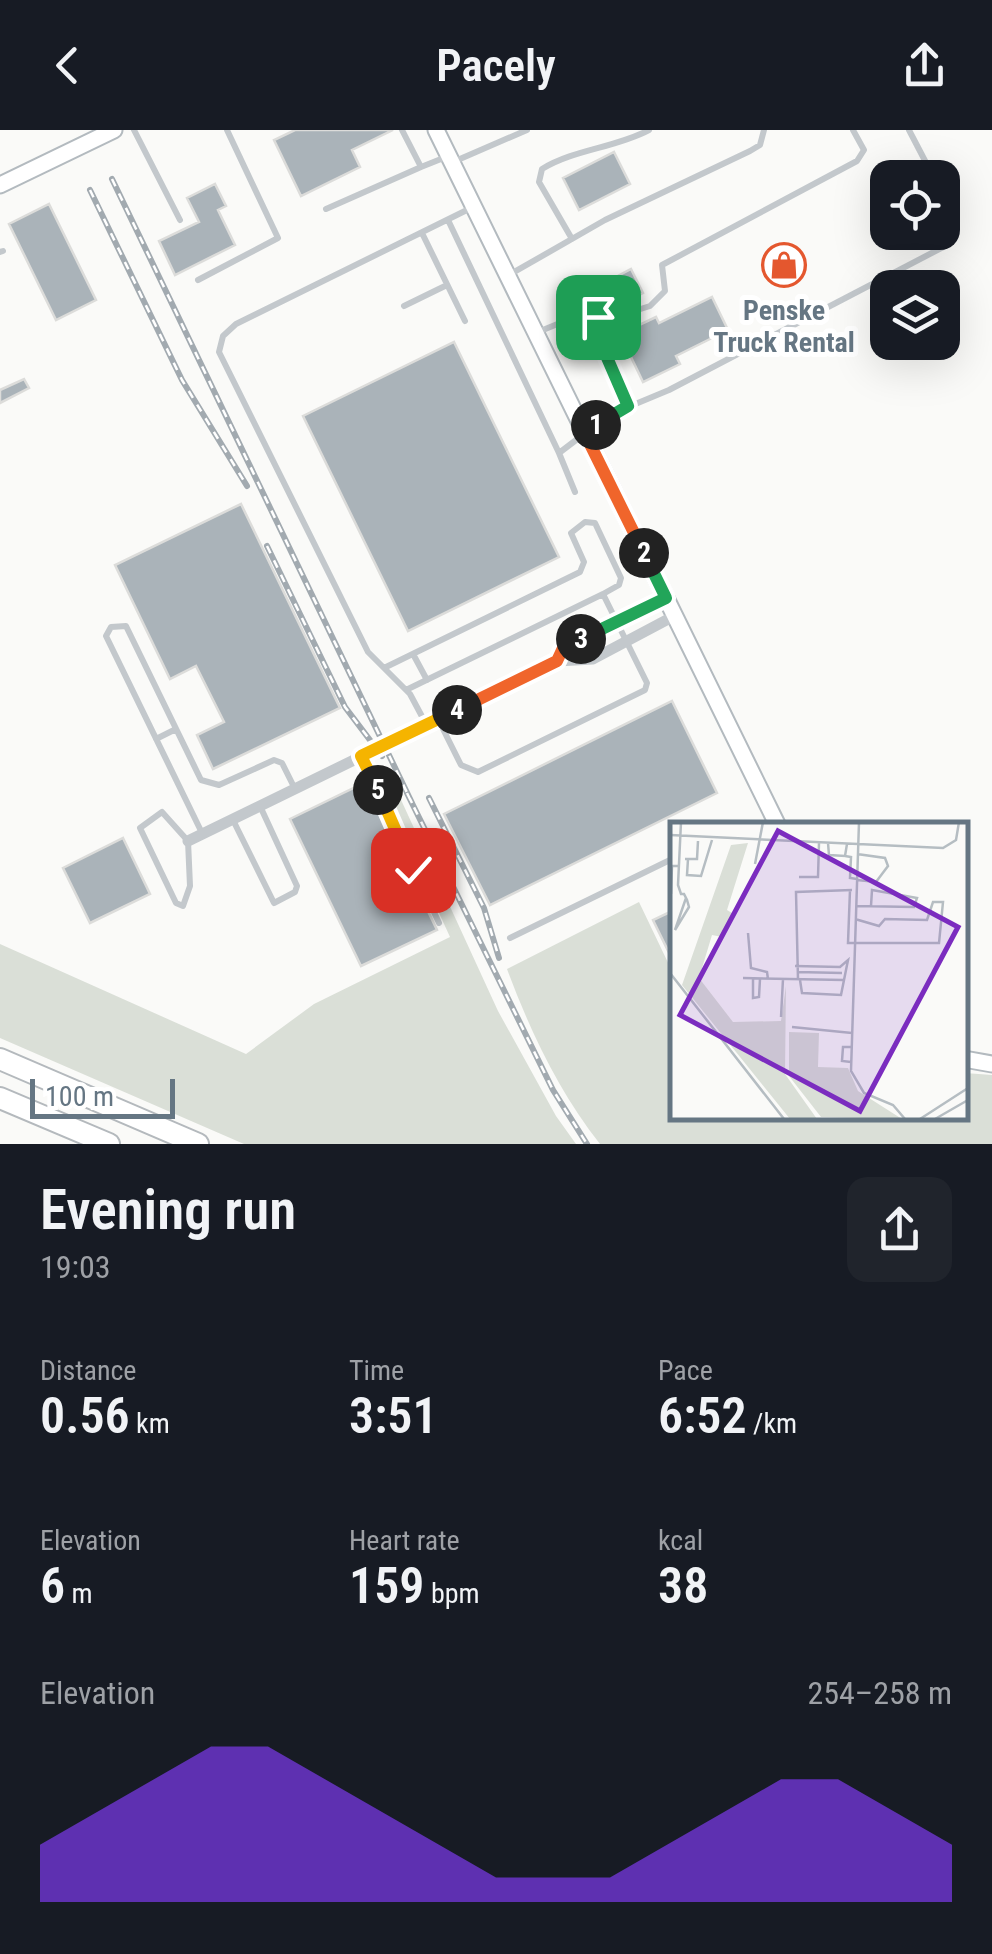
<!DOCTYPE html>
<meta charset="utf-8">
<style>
body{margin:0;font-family:"Roboto Condensed",sans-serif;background:#20242c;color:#f1f3f6;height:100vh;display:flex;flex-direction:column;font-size:38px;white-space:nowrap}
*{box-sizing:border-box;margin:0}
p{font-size:32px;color:#9ea1a6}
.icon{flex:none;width:55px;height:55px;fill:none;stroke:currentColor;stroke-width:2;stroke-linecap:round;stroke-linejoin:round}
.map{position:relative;height:1014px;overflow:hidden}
.drawer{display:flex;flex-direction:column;background:#171b24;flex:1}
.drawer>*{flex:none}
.controls{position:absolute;left:870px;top:30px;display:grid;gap:20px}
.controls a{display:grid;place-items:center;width:90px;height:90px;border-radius:20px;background:#171b24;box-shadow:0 10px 40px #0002;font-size:50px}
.scale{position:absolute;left:30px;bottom:25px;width:145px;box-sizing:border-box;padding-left:10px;border:5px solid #657683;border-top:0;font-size:28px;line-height:35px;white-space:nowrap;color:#657683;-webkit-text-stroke:8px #fff;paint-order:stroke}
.pin{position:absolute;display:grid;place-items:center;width:85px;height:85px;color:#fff;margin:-42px;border-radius:20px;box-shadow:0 5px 15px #0006}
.km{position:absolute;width:50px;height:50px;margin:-25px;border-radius:50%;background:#222;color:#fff;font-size:28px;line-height:50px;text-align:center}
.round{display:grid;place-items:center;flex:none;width:105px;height:105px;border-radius:20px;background:#20242c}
.head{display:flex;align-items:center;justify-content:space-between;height:170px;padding:0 40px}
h1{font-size:55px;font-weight:600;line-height:75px}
.metrics{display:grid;grid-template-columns:repeat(3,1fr);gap:15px;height:170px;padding:10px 40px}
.metrics div{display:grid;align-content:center}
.metrics b{font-size:50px;font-weight:600}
.metrics small{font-size:28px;font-weight:400}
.metrics p{font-size:28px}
.chart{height:280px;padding:20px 40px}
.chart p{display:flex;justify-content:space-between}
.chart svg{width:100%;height:180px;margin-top:10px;fill:#7c3aed;opacity:.7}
header{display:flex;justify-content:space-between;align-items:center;height:130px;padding:0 40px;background:#171b24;font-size:45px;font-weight:600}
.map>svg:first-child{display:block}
</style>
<header><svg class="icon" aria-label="back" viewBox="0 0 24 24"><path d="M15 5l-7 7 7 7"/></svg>Pacely<svg class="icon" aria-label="share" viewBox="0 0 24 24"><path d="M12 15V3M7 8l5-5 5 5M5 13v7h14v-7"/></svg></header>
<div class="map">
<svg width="992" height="1014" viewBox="0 0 992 1014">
<rect width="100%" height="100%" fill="#fafaf8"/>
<path fill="#dadfd7" d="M391,648L498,881L556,986L576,1014H244L0,908V814L246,924L314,874L450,807L380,654Z
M639,772L672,841V986H964L965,943L992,945V1014H600C559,962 530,901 507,839Z"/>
<path fill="#aab3b9" stroke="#dcdcda" stroke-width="2.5" d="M295,0H393L352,20L360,37L301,66L274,10Z
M614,22L630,54L579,80L563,48Z
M215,54L226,76L218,80L235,115L175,145L159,111L199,92L187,68Z
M49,74L96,170L56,190L9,94Z
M631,139L643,163L626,172L614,148Z
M712,167L728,200L676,226L680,234L643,252L620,204L656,187L659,193Z
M454,212L559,427L408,501L303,286Z
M24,249L29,258L0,273V260Z
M241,374L340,578L213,639L197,605L224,592L196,536L170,549L115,435Z
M672,571L717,663L490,775L444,684Z
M366,652L437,800L361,836L290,689Z
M123,708L150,764L90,793L63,738Z
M672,781V829L653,790Z"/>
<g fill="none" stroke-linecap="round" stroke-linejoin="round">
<g stroke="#b3babf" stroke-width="19">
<path id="secondary" d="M436,0L777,694
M0,55L114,0
M964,929L992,934"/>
</g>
<g stroke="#b4b9bd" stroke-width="24">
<path id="highway" d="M0,929L198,1014
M0,968L109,1014"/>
</g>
<path stroke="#c3c8cc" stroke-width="6" d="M134,0L180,90
M402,0L421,37L446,27
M909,0L934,48
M453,32L527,0
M326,79L421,37
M448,90L559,323L609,285L669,260L949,114L955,99L942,65
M422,103L465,191
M572,109L539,52L542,39C575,19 615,18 649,0
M0,122L3,121
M509,145L605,90L750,21L760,15L764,0
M198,150L278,108L227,0
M404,176L447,155
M590,187L628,276
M538,202L577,186L609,189L650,176L665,161L662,135L857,31L864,20L853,0
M559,323L575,362
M413,524L427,550
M384,538L580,442L584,432L571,403L585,392L595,393L621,448L619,455L603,464L647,553L645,560L478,642L461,635L438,589
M406,560L603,464
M426,594L410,564L368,522L219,222L223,206L236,194L473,77
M156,609L176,599
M362,627L439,793
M162,682L188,711L190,756L183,776L176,773L140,698Z
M233,690L274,773L295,762L297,756L260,676
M202,703L106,506L111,497L126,496L201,650L219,655L274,630L282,633L295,659
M510,808L672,729"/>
<path stroke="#c3c8cc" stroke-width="11" d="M557,531L563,518L666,468
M188,711L557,531L593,529L676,485"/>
<use href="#secondary" stroke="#fff" stroke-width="15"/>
<use href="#highway" stroke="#fff" stroke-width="20"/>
<g stroke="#a2aab0" stroke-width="6">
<path id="rail" d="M112,49L412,673
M90,60L182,250L247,356
M267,416L345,577L382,626
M407,663L553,960L587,1014
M429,668L484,778L499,828"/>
</g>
<use href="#rail" stroke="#fff" stroke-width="2.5" stroke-dasharray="8" stroke-linecap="butt"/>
</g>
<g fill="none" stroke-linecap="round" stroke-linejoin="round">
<g stroke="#fff" stroke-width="20">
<path id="split-1" d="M596,295L628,276L589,186L598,187"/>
</g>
<g stroke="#fff" stroke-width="20">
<path id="split-2" d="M596,295L586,306L644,423"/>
</g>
<g stroke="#fff" stroke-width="20">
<path id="split-3" d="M581,509L666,468L644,423"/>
</g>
<g stroke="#fff" stroke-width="20">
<path id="split-4" d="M457,580L557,531L563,518L581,509"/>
</g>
<g stroke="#fff" stroke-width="20">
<path id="split-5" d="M378,660L361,626L457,580"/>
</g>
<g stroke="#fff" stroke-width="20">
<path id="split-6" d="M378,660L413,740"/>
</g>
<use href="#split-1" stroke="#22a559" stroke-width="12"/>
<use href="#split-2" stroke="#f0652b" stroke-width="12"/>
<use href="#split-3" stroke="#22a559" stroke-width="12"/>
<use href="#split-4" stroke="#f0652b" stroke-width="12"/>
<use href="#split-5" stroke="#f5b400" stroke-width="12"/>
<use href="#split-6" stroke="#f5b400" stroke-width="12"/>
</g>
<defs>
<g id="shop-ring" transform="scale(2.25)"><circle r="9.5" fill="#fff" stroke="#e4572e" stroke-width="1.5"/><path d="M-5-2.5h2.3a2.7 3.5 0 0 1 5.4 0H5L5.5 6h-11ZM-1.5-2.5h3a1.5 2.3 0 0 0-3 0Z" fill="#e4572e"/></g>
</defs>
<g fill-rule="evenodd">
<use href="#shop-ring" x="784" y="135"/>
</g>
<g text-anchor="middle" stroke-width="10" stroke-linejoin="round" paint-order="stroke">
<g font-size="28" font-weight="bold" fill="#657683" stroke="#fff">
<text x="784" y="190">Penske<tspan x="784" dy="32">Truck Rental</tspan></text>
</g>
</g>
<g transform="translate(670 692)">
<rect width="298" height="298" fill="#fafaf8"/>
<path d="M78,21L57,88L62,91L52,115L42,113L29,156L63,200L111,199L116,164L115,252L147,297H120L12,163L61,23ZM119,210L149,211L148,245L178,246L188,269L232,297L151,295L119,254Z" fill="#dadfd7"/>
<path fill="none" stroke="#b5bdc2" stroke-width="2.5" d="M11,0L8,63L11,72H14L17,78L19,85L5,108L16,76M189,0L181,249L194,271L223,283L235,297M0,13L273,26L286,18L289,0M158,21L159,33L175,34L177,22M175,34L181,35L180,56L187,57M15,37H27L28,19M18,37L17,53L31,54L42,18M85,42L93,0M129,55H148L149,21M187,58L206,60L218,44L215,36L187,32M180,68L178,121H269L273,80H263L257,98L215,97L209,104L185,97M1,72L2,44H9M186,84L244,85L247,76L202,68L201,84M78,111L81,146L97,150L98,157M125,144L170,145L178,138L171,173L132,171L130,158M127,150L172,151M0,151L114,297M73,156L174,158M83,156V176L89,175L90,157M128,158L126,70L182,68M111,195L113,157M122,205L182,211M181,240L172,239L173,225H181M250,297L298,266M265,297L298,278"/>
<path fill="#7b2cbf" fill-opacity="0.15" stroke="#7b2cbf" stroke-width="5" d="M108,9L288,105L190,289L10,193Z"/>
<rect width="298" height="298" fill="none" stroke="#657683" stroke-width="5"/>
</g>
</svg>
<div class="controls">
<a><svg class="icon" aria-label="locate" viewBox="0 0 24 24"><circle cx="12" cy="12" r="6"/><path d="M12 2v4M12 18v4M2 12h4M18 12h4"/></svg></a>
<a><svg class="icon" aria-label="layers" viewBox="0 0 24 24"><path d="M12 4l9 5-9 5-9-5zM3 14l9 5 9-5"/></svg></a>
</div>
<div class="scale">100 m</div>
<div class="pin" style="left:598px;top:187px;background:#1e9e55"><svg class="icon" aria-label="arrive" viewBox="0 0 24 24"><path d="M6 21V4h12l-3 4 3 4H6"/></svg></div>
<div class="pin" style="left:413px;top:740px;background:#d93025"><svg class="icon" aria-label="check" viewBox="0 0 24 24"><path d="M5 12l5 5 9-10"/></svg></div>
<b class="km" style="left:596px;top:295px">1</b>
<b class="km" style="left:644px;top:423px">2</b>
<b class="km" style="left:581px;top:509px">3</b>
<b class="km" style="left:457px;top:580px">4</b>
<b class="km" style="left:378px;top:660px">5</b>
</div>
<section class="drawer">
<div class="head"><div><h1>Evening run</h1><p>19:03</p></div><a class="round"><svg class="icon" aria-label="share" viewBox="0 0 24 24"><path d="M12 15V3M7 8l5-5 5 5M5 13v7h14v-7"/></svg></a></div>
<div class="metrics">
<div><p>Distance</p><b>0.56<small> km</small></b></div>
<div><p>Time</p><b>3:51</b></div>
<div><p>Pace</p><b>6:52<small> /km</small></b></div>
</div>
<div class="metrics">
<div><p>Elevation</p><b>6<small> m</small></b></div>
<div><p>Heart rate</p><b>159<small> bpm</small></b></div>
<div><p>kcal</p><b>38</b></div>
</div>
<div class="chart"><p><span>Elevation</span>254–258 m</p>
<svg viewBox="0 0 160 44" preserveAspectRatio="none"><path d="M0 44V30L10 22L20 14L30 6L40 6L50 14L60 22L70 30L80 38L90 38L100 38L110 30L120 22L130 14L140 14L150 22L160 30V44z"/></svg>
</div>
</section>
